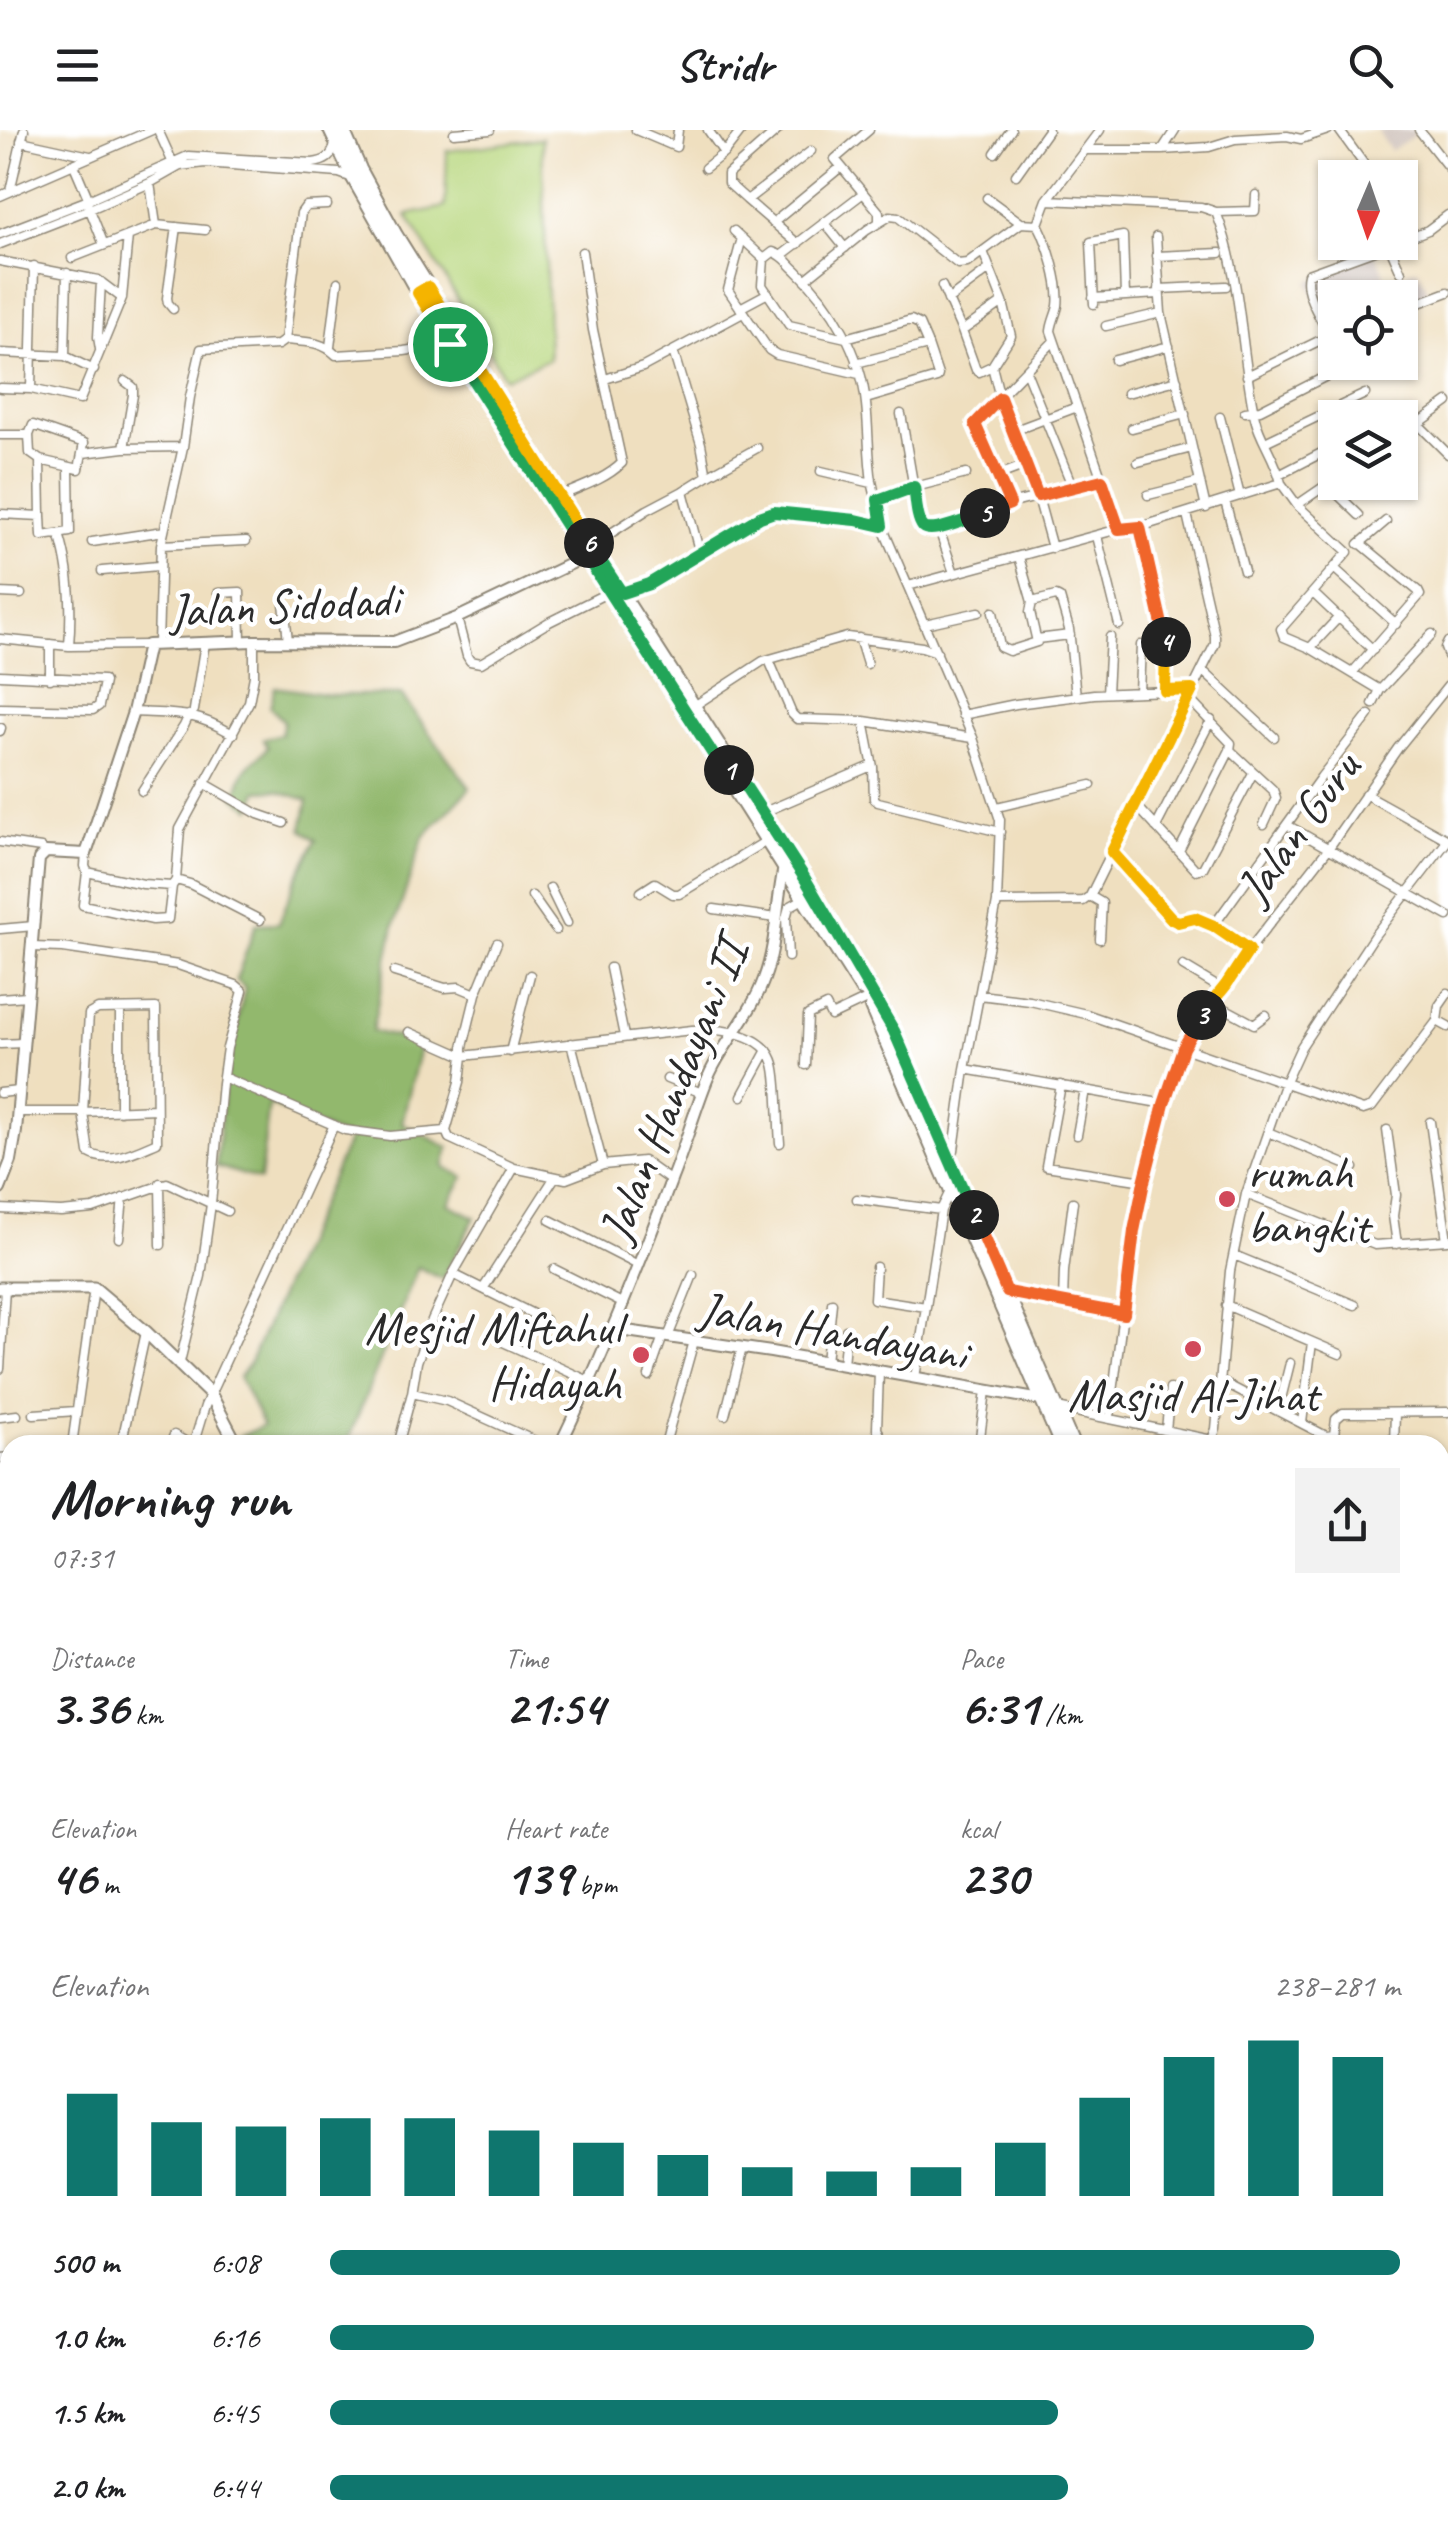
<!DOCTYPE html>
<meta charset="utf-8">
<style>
body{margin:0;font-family:Caveat,sans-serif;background:#f2f2f2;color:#202124;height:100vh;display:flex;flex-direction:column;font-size:38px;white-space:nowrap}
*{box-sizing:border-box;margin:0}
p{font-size:32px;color:#757577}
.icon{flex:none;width:55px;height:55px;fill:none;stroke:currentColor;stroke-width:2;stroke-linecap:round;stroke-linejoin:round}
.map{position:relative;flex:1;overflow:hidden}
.drawer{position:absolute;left:0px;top:1305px;width:1450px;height:1112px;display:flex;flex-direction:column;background:#fff;border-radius:30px 30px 0 0;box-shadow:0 2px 8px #0004}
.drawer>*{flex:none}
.needle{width:65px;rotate:182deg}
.buttons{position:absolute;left:1318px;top:30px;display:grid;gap:20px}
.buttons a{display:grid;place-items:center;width:100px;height:100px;border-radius:0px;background:#fff;box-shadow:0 2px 8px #0004;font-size:50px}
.pin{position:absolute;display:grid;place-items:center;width:85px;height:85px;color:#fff;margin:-42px;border:5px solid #fff;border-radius:50%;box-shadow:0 2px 10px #0007}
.km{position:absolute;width:50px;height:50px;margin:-25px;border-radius:50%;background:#222;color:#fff;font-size:28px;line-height:50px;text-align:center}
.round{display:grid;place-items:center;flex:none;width:105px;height:105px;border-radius:0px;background:#f2f2f2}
.headline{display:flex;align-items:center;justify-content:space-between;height:170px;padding:0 50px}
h1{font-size:55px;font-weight:600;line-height:75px}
.metrics{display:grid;grid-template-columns:repeat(3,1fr);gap:15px;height:170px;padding:10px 50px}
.metrics div{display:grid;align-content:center}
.metrics b{font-size:50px;font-weight:600}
.metrics small{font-size:28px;font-weight:400}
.metrics p{font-size:28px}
.chart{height:280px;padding:20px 50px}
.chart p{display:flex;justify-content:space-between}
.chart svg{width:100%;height:180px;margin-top:10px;stroke:#0f766e;stroke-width:6}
ul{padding:0 50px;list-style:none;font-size:32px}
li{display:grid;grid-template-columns:160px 120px 1fr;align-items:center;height:75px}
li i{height:25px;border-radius:12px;background:#0f766e}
header{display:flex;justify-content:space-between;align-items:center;height:130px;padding:0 50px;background:#fff;font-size:45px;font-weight:600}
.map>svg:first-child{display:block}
</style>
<header><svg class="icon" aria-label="menu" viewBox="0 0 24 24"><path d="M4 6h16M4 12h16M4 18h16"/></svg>Stridr<svg class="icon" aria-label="search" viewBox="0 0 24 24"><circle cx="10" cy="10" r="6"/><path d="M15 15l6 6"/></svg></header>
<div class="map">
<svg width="1448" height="2416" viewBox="0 0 1448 2416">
<rect width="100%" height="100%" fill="#fff"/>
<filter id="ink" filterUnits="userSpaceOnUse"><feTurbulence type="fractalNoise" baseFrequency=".01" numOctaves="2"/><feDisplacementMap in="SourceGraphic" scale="20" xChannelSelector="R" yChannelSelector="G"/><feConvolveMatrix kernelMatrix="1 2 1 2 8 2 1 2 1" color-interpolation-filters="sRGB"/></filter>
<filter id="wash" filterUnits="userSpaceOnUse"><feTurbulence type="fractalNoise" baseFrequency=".0048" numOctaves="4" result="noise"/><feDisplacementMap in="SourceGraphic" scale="40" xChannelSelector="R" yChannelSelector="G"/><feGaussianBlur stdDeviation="2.25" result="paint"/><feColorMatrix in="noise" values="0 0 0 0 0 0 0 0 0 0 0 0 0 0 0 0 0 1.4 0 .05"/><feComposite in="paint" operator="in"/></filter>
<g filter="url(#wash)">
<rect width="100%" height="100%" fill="#efdfbf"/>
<path fill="#cec1ba" d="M1377,0H1413L1416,4L1391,21Z
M1376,124L1387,151L1417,138L1430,164L1400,175V168H1335V199L1330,201L1308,152L1324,143Z"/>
<path fill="#b8d77e" stroke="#728154" stroke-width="2.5" d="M542,8L549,229L505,248L407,85L445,77L447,21Z
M10,1564V1731L0,1736V1568Z"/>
<path fill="#92b86d" stroke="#5e724c" stroke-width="2.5" d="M275,557L330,565H401L470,658L423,708L394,796L372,901L421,913L402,993L449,1018L444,1037L464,1047L448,1074L475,1087L442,1149L418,1137L346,1315H244L239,1307L263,1296L239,1247L250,1232L349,1009L269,974L260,1050L216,1036L224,955L245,858L236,850L256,794L279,793L295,751L316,710L302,699L308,670L275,660L258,661L252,678L234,667C240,659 239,651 244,643C249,633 261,626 268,617L263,609L281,604L284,591L270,577Z"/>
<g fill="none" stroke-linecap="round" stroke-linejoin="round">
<path stroke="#4bb7c8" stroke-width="2.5" d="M0,1761L10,1774
M0,2099L10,2090"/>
</g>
</g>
<g filter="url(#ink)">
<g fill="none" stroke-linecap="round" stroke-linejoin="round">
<g stroke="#8d8575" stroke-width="11">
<path id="minor" d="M158,0L172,31
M636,0L676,17L678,0
M708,0L724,23
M869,0L835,29L879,82V92
M1339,0L1374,48
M1419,0L1448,37
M454,3L490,0
M21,11L90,26
M1085,20L1100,0
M1162,20L1209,17L1235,9L1287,6L1301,9L1328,0
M995,23L1011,0
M74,35L89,70
M705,38L724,23L742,0
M1016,45L1048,0
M10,61L24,0
M0,66L152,0
M987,68L1021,93L1038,94
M747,70L728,53V44L778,0
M1047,70L1201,77L1216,82C1242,147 1240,220 1255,288C1260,310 1276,329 1281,353
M88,75L104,115
M1216,82L1255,81L1256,65
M824,92L845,118
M773,93L841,37
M1038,94C1048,113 1061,155 1058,176C1056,185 1052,192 1051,201L1119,399
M1038,94L1047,70L1085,20H1162L1175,0
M156,95L205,100
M734,101L764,129L773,122C784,125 788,133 796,140C833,175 861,223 866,274C869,300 868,326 872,351C875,366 880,381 882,396L973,608L1000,690L997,772L965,939L954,1020L949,1025
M0,104L86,71L188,26L313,33C326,31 331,28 335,15
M1156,107L1161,183L1206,378
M742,108L728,160L769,220L777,225L859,244
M1400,111L1428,100L1448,85
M0,114L90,79L150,53L180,36L205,33L339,43L353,48
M798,114L747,70L811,21
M1389,115L1401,142
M984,124L1003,172L1011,206L992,236L1000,268L1038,367L1052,418
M782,125L862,64
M1157,126L1220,123
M72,128L156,95L150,53
M764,129L762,155L789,195L846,208L911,190L919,194L928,215
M0,131L98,150L122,168
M806,149L867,100L890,86L898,87L958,134L967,133L1021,93
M942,156L962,201L976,240L979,242L992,236
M1159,159L1226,156
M1093,168L1159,164
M948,170L988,140
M1094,174L1091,112L1123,106L1125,166
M740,178L768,163
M173,179L168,173L167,168L177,97
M1400,180L1448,162
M1106,196L1161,183
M962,201L1003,172
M1329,205C1321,188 1303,163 1308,144L1396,112
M285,210L301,83L306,76L327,75
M330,217L338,152
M100,219L98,207L101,152
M673,221L701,314L707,346L683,361L700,424
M0,223L65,226L94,240
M65,226L67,143
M1115,230L1169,216
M856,233L928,215L938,245L937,248L866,269
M1026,241L1073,358
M1247,246L1335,203
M605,249L643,237L743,183
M0,258L31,259L80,270L122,168L128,106
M31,259L34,136
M1127,263L1177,250
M1245,282L1260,280L1350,234
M901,284L920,393L924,399L941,398L1010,374L1103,350
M1220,287L1240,366
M1419,295L1448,324
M1132,298L1185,284
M1013,301L1077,277
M0,305H29L33,295L84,313L79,339L40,330L41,386L0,384
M29,305L30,323L40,330
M1400,307L1448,272
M1265,312L1365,264
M124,318L133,265V257L125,251
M83,323L124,318L183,317
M1138,332L1192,318
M821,341L872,353
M999,345L1026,335
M1279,345L1335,316
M707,346L757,318
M1327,354L1359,385
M1148,365L1200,352
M560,366C581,357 606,349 622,333L593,200L582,122
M878,370L915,357L966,344
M1225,371L1244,441
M1010,374L999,345L975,296L976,291L1054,211
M1297,375L1348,422L1281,499L1284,507L1310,518L1380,560L1373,574
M41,386L42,406L70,402L69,338
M1140,397L1165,508V561
M59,404C71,441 72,478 69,516
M1097,406L1119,495
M942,408L954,443
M92,412L164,401
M1359,414L1386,391
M161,415L246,411
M591,416L647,380L683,361
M1019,427L1032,472
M1334,438L1396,494
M102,441L158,436
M908,456L1119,399L1140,397L1281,353L1297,375L1335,349
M0,463L21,464
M218,463L240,462L241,511
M621,463L649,454L760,387L774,382L856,390L882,396
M1313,463L1373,520
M284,473L288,511
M993,482L1000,517L1009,521L1037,512L1030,482L1032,472L1056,466L1060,468L1069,499L1076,566
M457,488L467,526L470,531L481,533L549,492L609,462
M925,494L979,482
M859,508L867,534
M0,509L69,516L148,515
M1037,509L1070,505
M1448,512L1445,518L1448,526
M50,514V549
M158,514L161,415L183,317L190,267L201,219L278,215L285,210C306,212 322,211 336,225L404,221L450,214
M1310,518L1339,487
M769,530L792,584L797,589L864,591L973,608
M1202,540L1274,607
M1352,543L1420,465L1418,461L1360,413
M0,545L103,550L104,552L99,576L93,580L0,578
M1380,560L1432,504
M1139,562L1141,515
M1107,563L1110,507
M1188,568L1231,613L1230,620L1273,660L1276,668L1264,694
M694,576L763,531L847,507L922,517L937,522
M194,580L205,513
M133,582C177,584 193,581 233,604
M962,585L1016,574L1094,564L1192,560
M864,591L873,637
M0,601L1,598
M204,653L258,684L284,693
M142,661L184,596L189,585
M1136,675L1196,740L1203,738L1253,643
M997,677L1091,655
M762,683L869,637H873L874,669L878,672L1000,702
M1287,695L1448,786
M1156,697L1211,590
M0,712L41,718L46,722
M1179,721L1230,620
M1112,722L1172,789L1178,792L1195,788L1214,795L1249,820
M86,724L85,736L87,742L143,754L172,756L176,750L190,754L260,790
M87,742L83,775L153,790L168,789L172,756
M176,750L180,699L249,572L254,546V511
M550,758L567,793
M641,762L655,753L673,764H679L768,710
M532,766L556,800
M1090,766L1102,773L1100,809
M997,772L1083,771L1090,766L1215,514V506L1187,384
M714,779L776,788
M1214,795L1321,647L1369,585
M0,799L34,796
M32,817L63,818L178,835L236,855L243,861L227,918L222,953L211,1074L201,1146L179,1236
M788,827L786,788L789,777L805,768
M1183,836L1223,860
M610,838L624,906
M394,842L445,858L459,857L476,864
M979,865L1030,871L1086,884L1363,980L1372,977L1437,891L1448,897
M0,868L27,866
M1213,872L1254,894L1266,885
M156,878L157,1012C136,1021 110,1035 89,1023L83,982L89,884L98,879Z
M120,880V981
M1437,891L1439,876L1448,863
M409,902L463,926V917L476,864L497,813
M571,913L603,1035
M0,914L23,913
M510,922L530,845
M806,935L808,885L826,876L831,886L867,869
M965,939L1165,974
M223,947L345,1000L390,1006L446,1001
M667,949L702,963
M1061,955L1046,1036L1144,1051
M0,963L18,961
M742,966L767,920
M18,982H83L156,979
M1430,992L1447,1110
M1387,1000L1396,1065L1393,1086L1397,1114
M1268,1002L1354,1038
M1077,1005L1085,960
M671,1051L643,1031L603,1035L566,1049L514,1038L449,1008L446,1001L460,952L463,926L692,900C718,898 765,902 774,934C779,952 778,992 780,1013
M160,1053L161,1115
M1246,1064L1375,1115L1448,1110
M857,1069L941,1080
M0,1079L61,1082L93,1079L167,1053L227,1081
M550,1090L638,1135
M119,1108L123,1068
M1234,1125L1355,1175
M876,1137L874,1169L926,1177
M554,1139L624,1174
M453,1144L545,1190
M483,1159L555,1047
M1007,1162L1022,1163L1124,1184
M1063,1173L1064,1141L1073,1072
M1226,1175L1340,1224
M668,1207L693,1145
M501,1211L591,1252
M826,1232L832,1173
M843,1235L846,1200
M0,1239L5,1158
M879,1242L877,1299L883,1310L896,1313
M649,1246L663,1206
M915,1248L941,1080L951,1059
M1220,1251L1326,1306L1334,1305L1336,1289L1343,1283L1448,1282
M412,1263L447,1271L544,1315
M1057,1278L1212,1310L1222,1315
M1278,1281L1290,1233
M34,1284L76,1281
M725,1285L742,1218
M0,1287L17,1285
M1110,1287L1133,1101L1165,974L1186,909L1249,820L1328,719L1398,618L1448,556
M1302,1293L1312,1212
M1166,1300L1170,1259
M667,1307L694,1211
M1212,1310L1216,1299L1230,1141L1246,1064L1285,952L1301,917L1374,806L1448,710L1365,664
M400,1311L428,1315
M72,1315L94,1158
M121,1315L146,1202
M170,1315L174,1305L190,1314L195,1309L205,1276L334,995
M398,1315L412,1263L417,1232L432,1190L453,1144L514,1038
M979,1315L986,1261
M1394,1315L1395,1283
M0,1328L10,1327
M1440,1375L1448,1374
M3,1410H10
M0,1451L10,1450
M1440,1470H1448
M1440,1541H1448
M0,1569L10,1565
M1440,1614L1448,1615
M1440,1709L1448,1713
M1440,2178L1448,2179
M1440,2243L1448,2245
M1440,2250L1448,2252
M1440,2261L1448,2262
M0,2312L10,2314
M1440,2321L1448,2322
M0,2384L10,2387
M177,2408L178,2416
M960,2408H973
M1021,2408V2416
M1169,2408L1195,2416
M31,2416L35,2408
M125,2416L127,2408
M288,2416L290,2408
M454,2416V2408
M567,2416V2408
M658,2416V2408
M736,2416V2408
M848,2416V2408"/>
</g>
<g stroke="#8d8575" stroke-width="14">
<path id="tertiary" d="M0,1059L11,1031L16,1001L39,729L46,722L86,724L133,582L148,515L254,511L394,512L457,488L587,426
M613,1199L771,1222L1041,1270
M560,1315C602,1228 638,1139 672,1048C684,1018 693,986 705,955C719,917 750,888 764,849C777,814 776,774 784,737"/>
</g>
<g stroke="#8d8575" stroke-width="15">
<path id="secondary" d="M0,1158H94L146,1202L211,1265L237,1315
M415,2416L417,2408"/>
</g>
<g stroke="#8d8575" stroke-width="16">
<path id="primary" d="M330,0L353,48L418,163L861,859
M343,0L360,39L396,105L591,416L804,747L894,901L1073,1315
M871,877L1061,1315
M1144,2416V2408
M1153,2416V2408"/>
</g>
<use href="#minor" stroke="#fff" stroke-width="8"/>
<use href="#tertiary" stroke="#fff" stroke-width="10"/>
<use href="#secondary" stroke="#fff" stroke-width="11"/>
<use href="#primary" stroke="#fff" stroke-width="12"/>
</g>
</g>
<g fill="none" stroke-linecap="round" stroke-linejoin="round" filter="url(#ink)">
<g stroke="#fff" stroke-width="20">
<path id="split-1" d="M450,214L725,643L729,640"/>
</g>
<g stroke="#fff" stroke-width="20">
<path id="split-2" d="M729,640L733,637L804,747L894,901L974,1085"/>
</g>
<g stroke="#fff" stroke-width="20">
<path id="split-3" d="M974,1085L1007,1162L1124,1184L1134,1101L1144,1052L1164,974L1183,918L1202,885"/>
</g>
<g stroke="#fff" stroke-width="20">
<path id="split-4" d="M1166,512L1165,561L1192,560L1112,722L1172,789L1178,792L1195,788L1214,796L1249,820L1226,855L1202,885"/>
</g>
<g stroke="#fff" stroke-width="20">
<path id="split-5" d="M985,383L1010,374L975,294L1000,268L1038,366L1102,350L1119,399L1140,397L1166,512"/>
</g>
<g stroke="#fff" stroke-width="20">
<path id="split-6" d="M589,413L622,463L649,454L760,387L774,382L856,390L882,396L878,370L914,357C916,367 916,389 923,397C932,405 973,387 985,383"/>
</g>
<g stroke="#fff" stroke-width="20">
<path id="split-7" d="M450,214L418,163L428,157L589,413"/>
</g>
<use href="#split-1" stroke="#22a559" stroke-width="12"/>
<use href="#split-2" stroke="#22a559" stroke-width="12"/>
<use href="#split-3" stroke="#f0652b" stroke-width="12"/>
<use href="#split-4" stroke="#f5b400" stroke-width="12"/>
<use href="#split-5" stroke="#f0652b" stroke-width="12"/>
<use href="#split-6" stroke="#22a559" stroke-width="12"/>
<use href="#split-7" stroke="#f5b400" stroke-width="12"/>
</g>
<g fill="#d1495b" stroke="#fff" stroke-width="4">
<circle cx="1227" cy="1069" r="10"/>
<circle cx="1193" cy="1219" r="10"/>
<circle cx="641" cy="1225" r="10"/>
</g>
<g text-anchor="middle" stroke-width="9" stroke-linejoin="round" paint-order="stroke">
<g font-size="48" fill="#2b2b2b" stroke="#fff">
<text transform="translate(284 474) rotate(-3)" y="17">Jalan Sidodadi</text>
<text transform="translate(1297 697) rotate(-54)" y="17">Jalan Guru</text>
<text transform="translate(672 960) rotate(-68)" y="17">Jalan Handayani II</text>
<text transform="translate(833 1200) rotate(10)" y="17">Jalan Handayani</text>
</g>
<g font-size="48" fill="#2b2b2b" stroke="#fff" text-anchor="start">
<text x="1247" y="1058">rumah<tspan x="1247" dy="55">bangkit</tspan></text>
<text x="621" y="1214" text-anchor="end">Mesjid Miftahul<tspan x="621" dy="55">Hidayah</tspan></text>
<text x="1193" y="1281" text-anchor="middle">Masjid Al-Jihat</text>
</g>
</g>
</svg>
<div class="buttons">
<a><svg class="needle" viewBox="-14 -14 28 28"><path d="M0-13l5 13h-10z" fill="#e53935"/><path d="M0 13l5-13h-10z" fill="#757577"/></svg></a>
<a><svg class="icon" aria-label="locate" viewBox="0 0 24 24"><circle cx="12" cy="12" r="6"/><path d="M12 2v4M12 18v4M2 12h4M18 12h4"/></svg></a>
<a><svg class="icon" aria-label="layers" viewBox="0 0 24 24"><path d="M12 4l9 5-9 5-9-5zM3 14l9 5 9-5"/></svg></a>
</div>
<div class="pin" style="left:450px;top:214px;background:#1e9e55"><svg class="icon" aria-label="arrive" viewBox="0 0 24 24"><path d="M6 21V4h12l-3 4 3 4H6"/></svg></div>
<b class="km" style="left:729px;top:640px">1</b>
<b class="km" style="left:974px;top:1085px">2</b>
<b class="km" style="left:1202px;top:885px">3</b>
<b class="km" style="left:1166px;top:512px">4</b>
<b class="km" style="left:985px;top:383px">5</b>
<b class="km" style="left:589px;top:413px">6</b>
<section class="drawer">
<div class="headline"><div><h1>Morning run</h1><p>07:31</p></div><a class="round"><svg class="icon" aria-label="share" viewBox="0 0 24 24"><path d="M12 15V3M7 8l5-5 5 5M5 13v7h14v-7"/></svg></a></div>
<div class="metrics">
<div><p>Distance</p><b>3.36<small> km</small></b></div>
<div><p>Time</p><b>21:54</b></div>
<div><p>Pace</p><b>6:31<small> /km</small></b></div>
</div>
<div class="metrics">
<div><p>Elevation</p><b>46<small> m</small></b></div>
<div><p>Heart rate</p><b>139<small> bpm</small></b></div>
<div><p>kcal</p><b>230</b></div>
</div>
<div class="chart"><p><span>Elevation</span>238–281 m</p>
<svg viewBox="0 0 160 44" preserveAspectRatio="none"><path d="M5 44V19M15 44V26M25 44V27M35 44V25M45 44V25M55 44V28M65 44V31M75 44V34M85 44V37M95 44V38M105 44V37M115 44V31M125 44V20M135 44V10M145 44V6M155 44V10"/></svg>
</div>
<ul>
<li><b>500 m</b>6:08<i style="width:100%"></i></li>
<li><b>1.0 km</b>6:16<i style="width:92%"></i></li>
<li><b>1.5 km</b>6:45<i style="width:68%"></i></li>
<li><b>2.0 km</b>6:44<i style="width:69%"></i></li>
</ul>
</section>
</div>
